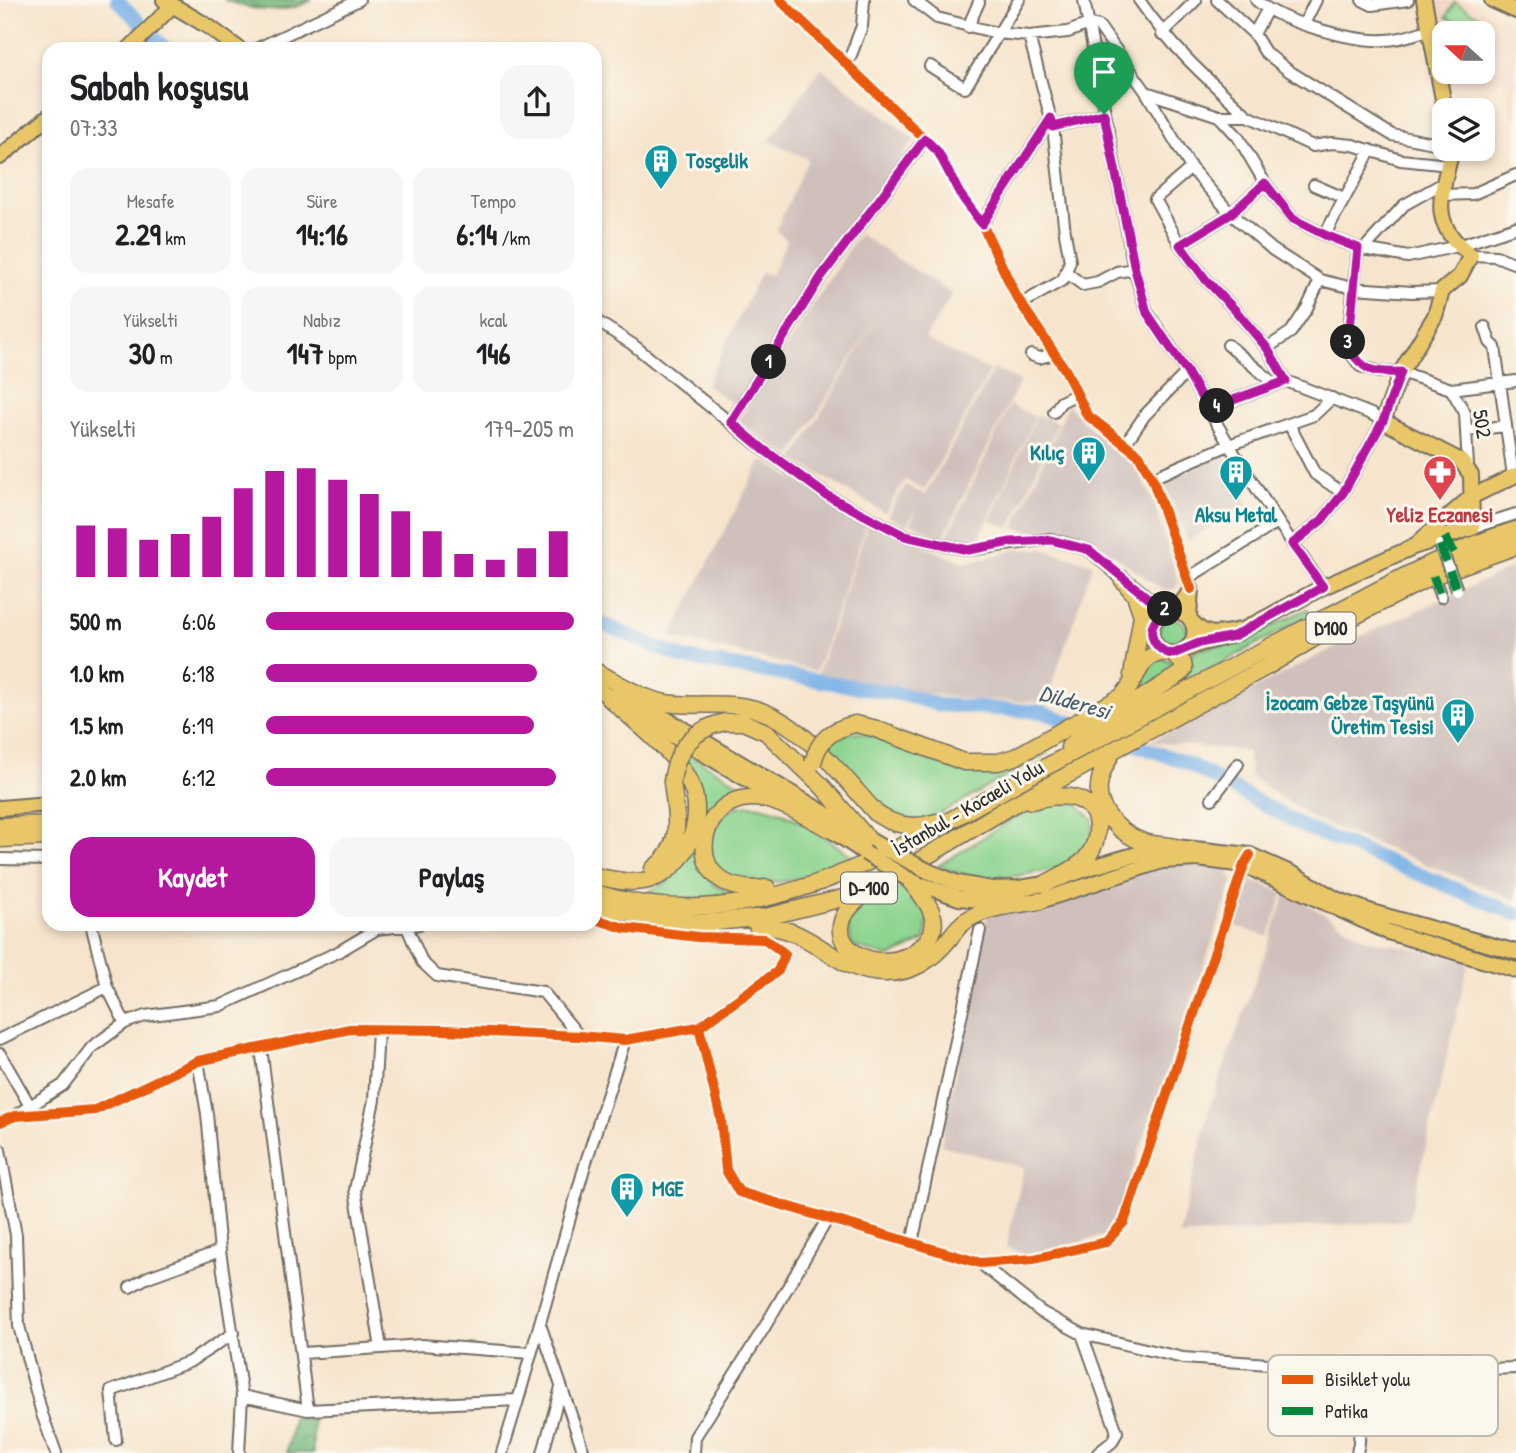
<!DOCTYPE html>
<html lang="tr">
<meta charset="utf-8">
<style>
body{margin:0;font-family:"Patrick Hand",sans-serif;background:#f6f6f6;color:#202124;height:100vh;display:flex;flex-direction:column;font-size:26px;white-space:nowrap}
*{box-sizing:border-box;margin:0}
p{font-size:23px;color:#757577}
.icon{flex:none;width:38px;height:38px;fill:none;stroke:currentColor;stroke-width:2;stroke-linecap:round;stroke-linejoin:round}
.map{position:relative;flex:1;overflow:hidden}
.side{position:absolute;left:42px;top:42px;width:560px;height:889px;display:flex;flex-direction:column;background:#fff;border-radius:21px;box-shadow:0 4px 10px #0003}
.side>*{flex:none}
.needle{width:46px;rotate:291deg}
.buttons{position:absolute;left:1432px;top:21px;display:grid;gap:14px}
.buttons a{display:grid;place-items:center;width:63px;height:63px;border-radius:14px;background:#fff;box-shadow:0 4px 10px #0003;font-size:35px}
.pin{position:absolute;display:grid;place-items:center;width:60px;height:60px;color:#fff;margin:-72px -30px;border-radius:50% 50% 50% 0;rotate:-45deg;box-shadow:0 0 7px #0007}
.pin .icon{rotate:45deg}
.km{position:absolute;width:35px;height:35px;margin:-18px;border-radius:50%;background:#222;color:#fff;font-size:19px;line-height:35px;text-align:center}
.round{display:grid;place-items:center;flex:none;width:74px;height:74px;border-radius:21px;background:#f6f6f6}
.summary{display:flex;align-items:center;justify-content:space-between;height:119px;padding:0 28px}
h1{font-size:38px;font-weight:700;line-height:52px}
.stats{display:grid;grid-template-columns:repeat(3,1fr);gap:10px;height:119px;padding:7px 28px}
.stats div{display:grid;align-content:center;border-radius:18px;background:#f6f6f6;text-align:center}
.stats b{font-size:30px;font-weight:700}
.stats small{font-size:19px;font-weight:400}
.stats p{font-size:19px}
.chart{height:196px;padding:14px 28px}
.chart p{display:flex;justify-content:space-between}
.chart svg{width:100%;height:126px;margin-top:7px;stroke:#b5179e;stroke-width:6}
.cta{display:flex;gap:14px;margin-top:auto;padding:14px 28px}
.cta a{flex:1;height:80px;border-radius:21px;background:#b5179e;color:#fff;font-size:28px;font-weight:700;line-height:80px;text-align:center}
.cta a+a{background:#f6f6f6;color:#202124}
ul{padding:0 28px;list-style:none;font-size:23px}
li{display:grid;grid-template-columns:112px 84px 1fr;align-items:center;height:52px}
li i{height:18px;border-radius:9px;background:#b5179e}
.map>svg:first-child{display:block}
</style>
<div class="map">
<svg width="1516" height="1453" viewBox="0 0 1516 1453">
<defs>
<pattern id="forest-crowns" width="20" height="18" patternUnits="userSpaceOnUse" patternTransform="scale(1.75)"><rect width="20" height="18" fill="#72b67a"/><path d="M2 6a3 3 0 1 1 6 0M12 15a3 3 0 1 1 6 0" fill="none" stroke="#5e9464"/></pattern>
</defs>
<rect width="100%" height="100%" fill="#fbf7ec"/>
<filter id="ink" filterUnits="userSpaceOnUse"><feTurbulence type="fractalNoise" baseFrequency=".0143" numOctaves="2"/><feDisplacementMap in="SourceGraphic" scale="14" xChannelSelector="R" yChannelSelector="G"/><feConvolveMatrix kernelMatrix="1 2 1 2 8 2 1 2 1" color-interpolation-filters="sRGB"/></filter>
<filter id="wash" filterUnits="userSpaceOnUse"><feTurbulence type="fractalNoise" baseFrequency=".00686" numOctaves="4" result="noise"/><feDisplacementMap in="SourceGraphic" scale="28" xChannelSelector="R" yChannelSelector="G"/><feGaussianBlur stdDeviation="1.57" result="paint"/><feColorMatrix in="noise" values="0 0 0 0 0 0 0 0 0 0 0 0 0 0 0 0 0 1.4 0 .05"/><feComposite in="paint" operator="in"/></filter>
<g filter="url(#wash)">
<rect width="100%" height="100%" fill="#f6e4cc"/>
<path fill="#f3d4bf" d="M1432,0H1465L1491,15L1516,23V125L1503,77L1475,110H1456L1447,72H1482V33H1444V55Z"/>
<path fill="#cfc0bb" d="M821,68L915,140L820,269L736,406L706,385L761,272L771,275L787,240L776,230L808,159L769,141Z
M859,234L952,294L925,339L990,371L924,490L905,480L885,513L794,459L881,311L791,456L738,422Z
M994,369L1020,381L943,538L910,523L918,507L906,525L887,516L906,485L925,495Z
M1010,405L1035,417L976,545L948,535Z
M1068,405L1085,423L1131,458L1153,500L1179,584L1172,590H1163L1114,555L1076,539L1014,528Z
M1037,415L1058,423L1010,528L990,520Z
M1226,454L1249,506L1188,540L1164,482Z
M762,459L866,525L816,671L670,637Z
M868,524L966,563L1017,549H1042L1093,564L1046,702L975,700L901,690L818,673Z
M1516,566V900L1314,819L1251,777L1247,751L1149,742L1326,652Z
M1169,863L1225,866L1233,881L1118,1212L1104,1236L1026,1255L1006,1247L1024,1168L941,1145L988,912L1059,903L1126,874Z
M1250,880L1284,892L1268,937L1235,926Z
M1287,892L1366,939L1469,960L1409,1220L1179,1236L1209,1109Z"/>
<path fill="#8dd48f" stroke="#5c805d" stroke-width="2" d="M1455,2L1478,16L1470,30L1446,17Z
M1307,609L1310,614L1138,710L1196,650L1242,641Z
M1159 633a14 14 0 1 1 28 0a14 14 0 1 1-28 0Z
M1158,657L1173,662L1176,669L1120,704Z
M850,732C906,736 953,788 1011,767C1023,763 1034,755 1045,749L1048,753L927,821L890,818L826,752L832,740Z
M689,755L757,794L723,803L702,867L714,885L740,897C708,898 673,904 643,895L668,881L693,848L684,763Z
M1052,802L1077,804L1093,820L1090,847L1061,868L997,879L964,875L938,866L1021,814Z
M751,805C788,807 823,838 854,857C809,879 783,885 733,883L714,865L709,841L724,814L736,807Z
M892,885L913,894L928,913L925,940L890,957L852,946L847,922L860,905Z"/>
<path fill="url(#forest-crowns)" stroke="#4e7052" stroke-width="2" d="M224,0H312C280,16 256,11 224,0Z
M293,1417L313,1420V1453H287Z"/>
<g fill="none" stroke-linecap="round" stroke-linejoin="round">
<path stroke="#78b0e7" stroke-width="14" d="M117,0L166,49
M595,621L684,658L905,695L939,705L1042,712L1080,726
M1099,732L1187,763L1304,827L1516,914"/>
</g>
</g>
<g filter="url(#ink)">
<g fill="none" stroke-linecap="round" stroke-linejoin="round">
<g stroke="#726c63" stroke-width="14">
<path id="minor" d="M780,0L938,152L960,194L982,224L1016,296L1066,371L1087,415L1139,455L1152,478L1191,589
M914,0L937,18L997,33L1029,36L1068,32L1089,24L1099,26L1146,92L1191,168L1231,214L1273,250L1320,280L1353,288L1412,292L1442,291
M1084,0L1134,269L1147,312L1187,372L1229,445L1278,522L1323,587
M1139,0C1172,48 1206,78 1248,116
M1217,0L1254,34L1265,52L1289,71L1392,135L1444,145
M1256,0C1280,22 1353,42 1385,40C1400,40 1415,34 1428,30
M1362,0L1372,5L1408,0
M1304,24L1316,0
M968,27L979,2
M1162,34L1196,0
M1254,34L1267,10
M256,49L359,0
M848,63L862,26L864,0
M930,66L965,88L1019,0
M1146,92L1219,116H1248L1313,146L1332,143L1353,145L1401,160L1449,165
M1219,116L1238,137L1265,183L1293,219L1325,235L1358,248L1408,257L1458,246L1516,227
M1053,127L1104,114
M1191,168L1155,199L1180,245L1206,280L1235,310L1267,348L1286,381L1371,414L1383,421L1343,493L1322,520L1292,544
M1314,185L1344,198
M1442,195L1473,194L1516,175
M982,224L1051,118
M1325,235C1339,206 1357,179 1370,150
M1180,245L1231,214L1265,183
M1358,248L1347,348L1360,366L1380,372H1401L1451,389L1516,381
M1364,249L1404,205L1445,182
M1471,255L1496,256L1516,264
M1067,273L1083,285L1098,282L1117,272L1134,269
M1021,304L1063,280L1070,261L1065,233L1053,127L1029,36
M595,320L632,344L763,449L826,495L905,536L968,550L1050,539L1089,550L1122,579
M1485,327L1490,342L1495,347L1513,476
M1228,345L1275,384
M1267,348L1291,332L1307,308L1320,280
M1031,355L1039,358L1054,354
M1451,389L1465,413L1468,467
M1208,409L1286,381
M1054,412L1061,402L1077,394
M731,422L821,277L925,139
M1289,424L1315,474L1343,493
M1466,431L1504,426
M1125,444L1145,415L1187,372
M1152,478L1229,445L1314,415L1332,398
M1472,528L1516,514
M1433,576L1441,597
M1188,578L1278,522
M1212,799L1238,764
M0,859L49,860
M91,924L107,987L125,1023
M407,927L422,962L437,976L543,992L579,1036
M699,1027L721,1119L726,1170L739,1192L980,1263L1034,1259L1106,1242L1124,1222L1246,861
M378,1031L374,1100L355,1190L381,1348L421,1345L531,1353
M0,1039L107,987
M261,1048L308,1410
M0,1054L30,1106
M198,1061L207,1114L220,1251
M16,1115L63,1085L92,1047L125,1023L145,1016L220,1006L338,952L377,929L420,924
M0,1122L15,1116L95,1110L198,1061L350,1029L444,1030L579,1036L625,1040L699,1027L778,971L785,954L765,939L698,937L624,928L595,919
M0,1150L16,1235L19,1326L42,1414L56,1453
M912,1243L980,930
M980,1263L1041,1312L1082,1334L1117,1432L1112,1442L1098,1453
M130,1287L148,1277L220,1251L242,1396L308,1410L518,1400L502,1453
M540,1324L584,1453
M1082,1334L1183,1358L1353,1370
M302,1353L381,1348
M518,1400L585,1165L625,1040
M116,1440L111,1391L189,1362L234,1333
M239,1453L242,1396
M543,1453L561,1387
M694,1453L695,1437L764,1328L828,1218
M1357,1453C1364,1425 1356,1413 1343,1388L1353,1370L1401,1372L1516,1368"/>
</g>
<g stroke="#726c63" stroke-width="18">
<path id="major" d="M164,0L209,27L239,49
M1424,0L1445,110
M1492,0L1516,11
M129,49L173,5
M0,157L49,116
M1419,542L1471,497L1516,475
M1129,584C1139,591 1148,601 1159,607C1171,613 1185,608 1192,622C1197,632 1194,644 1184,650C1165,663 1142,638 1155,620C1161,612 1170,611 1178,606C1184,602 1187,595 1191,589L1189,617
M1245,629L1323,587L1413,547L1472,528L1471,475L1461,461L1383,421L1401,372L1435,316L1442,291L1460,276L1471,255C1427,223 1442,195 1452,149
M1188,649C1206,638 1227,641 1245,629C1224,633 1208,640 1193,623
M595,687L615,701
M619,691L880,846
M633,712L787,803
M0,808L49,804
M825,826L865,853
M928,871L958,883L991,889L1019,888L1045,884L1092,867L1155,849L1176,847L1250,855L1295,875L1336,899L1375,913L1516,952
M909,880L959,898L1000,902L1040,901L1162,861L1198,859L1244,865L1388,932L1516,970"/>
</g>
<g stroke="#726c63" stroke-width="19">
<path id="highway" d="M1122,579L1135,595L1142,615L1132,675
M595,671C620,684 646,702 674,704C701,706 729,702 755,709C803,723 845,779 877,814C895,826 916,829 936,822
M725,722H743L766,732L822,786L867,838
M855,724L873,728L964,762H998L1015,757L1121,697C1139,681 1138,652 1166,653
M1069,747L1079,738L1180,674L1184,669L1183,663L1173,654
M1113,751C1107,761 1100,773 1099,786C1096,812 1122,835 1144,842C1154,845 1166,845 1176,847
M1031,801C1045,797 1061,794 1075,798C1102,806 1102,838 1087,857C1078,869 1058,876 1045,884
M0,826L49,824
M0,839L49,837
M653,869C685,846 676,816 672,782
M595,876C610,879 628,884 643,881C683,875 706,823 692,788C679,754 635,722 608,697
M767,888C679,898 694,800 750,798C778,797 809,819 834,831
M595,893C762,945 905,843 1044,768C1139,717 1233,665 1329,616C1389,584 1450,550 1516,530
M864,895C801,940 882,987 924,944C947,922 924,897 908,879
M595,905L631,913L705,923L766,917L847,897L885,881L1009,807L1268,666L1326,631L1430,577L1516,546
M757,926C814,925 833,973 885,973C913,973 932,960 949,939C954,932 960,924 967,920C988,906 1017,905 1040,901"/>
</g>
<use href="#minor" stroke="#fff" stroke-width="10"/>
<use href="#major" stroke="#e9c769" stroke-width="14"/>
<use href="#highway" stroke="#e9c769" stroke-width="16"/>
<g stroke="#726c63" stroke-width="14" stroke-linecap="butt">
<path id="minor-bridge" d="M1440,545L1457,590"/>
</g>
<g stroke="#726c63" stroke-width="18" stroke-linecap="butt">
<path id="major-bridge" d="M880,846L928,871
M865,853L908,879"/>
</g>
<g stroke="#726c63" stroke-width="19" stroke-linecap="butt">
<path id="highway-bridge" d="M813,763C818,740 832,729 855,724
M672,782C676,749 693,729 725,722"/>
</g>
<use href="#minor-bridge" stroke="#fff" stroke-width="10"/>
<use href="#major-bridge" stroke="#e9c769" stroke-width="14"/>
<use href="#highway-bridge" stroke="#e9c769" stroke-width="16"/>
<path stroke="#00873e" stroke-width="9" stroke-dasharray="18 9" stroke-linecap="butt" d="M1445,537L1454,553
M1440,545L1457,590
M1433,576L1441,597"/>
<g stroke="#fbf7ec" stroke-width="15">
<path id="cycleway" d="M780,0L938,152L960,194L982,224L1016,296L1066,371L1087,415L1139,455L1152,478L1191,589
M699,1027L721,1119L726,1170L739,1192L980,1263L1034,1259L1106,1242L1124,1222L1244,865L1250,855
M0,1122L15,1116L95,1110L198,1061L350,1029L444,1030L579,1036L625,1040L699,1027L778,971L785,954L765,939L698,937L624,928L595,919"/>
</g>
<use href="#cycleway" stroke="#e8590c" stroke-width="10"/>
</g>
</g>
<g fill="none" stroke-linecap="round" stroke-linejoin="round" filter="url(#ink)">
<g stroke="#fff" stroke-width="14">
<path id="route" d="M1104,114L1135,269L1147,313L1187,372L1208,409L1286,381L1267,348L1235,310L1206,280L1180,245L1231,214L1265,183L1293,219L1325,235L1358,248L1348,348C1365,372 1372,373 1401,372L1383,421L1343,493L1322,520L1292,544L1323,587L1234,636L1199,643L1173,654C1148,650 1143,619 1169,611L1159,607L1089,550L1051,540L1011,542L968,550L905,536L826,495L763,449L731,422L821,277L925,139L938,152L960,194L982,224L1051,118L1053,127Z"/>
</g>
<use href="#route" stroke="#b5179e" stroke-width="9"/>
</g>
<defs>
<g id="building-pin" transform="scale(1.75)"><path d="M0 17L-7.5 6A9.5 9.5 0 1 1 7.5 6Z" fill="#0f9aa8" stroke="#fbf7ec"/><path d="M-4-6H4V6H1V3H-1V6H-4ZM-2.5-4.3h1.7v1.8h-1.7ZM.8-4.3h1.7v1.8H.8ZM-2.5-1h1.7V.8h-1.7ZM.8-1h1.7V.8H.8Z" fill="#fff"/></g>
<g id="pharmacy-pin" transform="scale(1.75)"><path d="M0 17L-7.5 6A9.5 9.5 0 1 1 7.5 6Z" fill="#e0444e" stroke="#fbf7ec"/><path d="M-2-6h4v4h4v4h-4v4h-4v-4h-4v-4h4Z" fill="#fff"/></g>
</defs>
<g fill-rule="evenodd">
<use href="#building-pin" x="661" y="161"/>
<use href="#building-pin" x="1089" y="453"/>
<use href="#building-pin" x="1236" y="472"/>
<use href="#pharmacy-pin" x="1440" y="472"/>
<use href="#building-pin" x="1458" y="715"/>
<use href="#building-pin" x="627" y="1189"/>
</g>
<g text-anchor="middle" stroke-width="6" stroke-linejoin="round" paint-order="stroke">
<g fill="#fbf7ec" stroke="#696865" stroke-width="2">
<rect x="1306.5" y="612.5" width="49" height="31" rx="5"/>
<rect x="841" y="872.5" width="56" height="31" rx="5"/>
</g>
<g font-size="19" font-weight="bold" fill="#2b2b2b">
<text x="1331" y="635">D100</text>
<text x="869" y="895">D-100</text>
</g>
<g font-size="21" font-weight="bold" fill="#0d838f" stroke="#fbf7ec" text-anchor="start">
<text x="686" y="168">Tosçelik</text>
<text x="1064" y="460" text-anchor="end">Kılıç</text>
<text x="1236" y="522" text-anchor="middle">Aksu Metal</text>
<text x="1434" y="710" text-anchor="end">İzocam Gebze Taşyünü<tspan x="1434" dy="24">Üretim Tesisi</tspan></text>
<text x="652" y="1196">MGE</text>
</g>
<g font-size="21" fill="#2b2b2b" stroke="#fbf7ec">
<text transform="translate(1482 424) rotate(80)" y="7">502</text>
<text transform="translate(968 808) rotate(-30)" y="7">İstanbul - Kocaeli Yolu</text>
</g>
<g font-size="21" font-weight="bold" fill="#be3a42" stroke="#fbf7ec">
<text x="1440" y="522">Yeliz Eczanesi</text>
</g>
<g font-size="23" font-style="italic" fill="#465a6d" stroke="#fbf7ec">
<text transform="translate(1075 702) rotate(16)" y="8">Dilderesi</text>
</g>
</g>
<rect x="1268" y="1355" width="230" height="81" rx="10" fill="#fbf7ec" stroke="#bdbab2" stroke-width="2"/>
<rect x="1282" y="1375" width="31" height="9" fill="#e8590c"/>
<rect x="1282" y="1407" width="31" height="8" fill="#00873e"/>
<g font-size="19" fill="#2b2b2b">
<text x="1325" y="1386">Bisiklet yolu</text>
<text x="1325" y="1418">Patika</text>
</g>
</svg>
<div class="buttons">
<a><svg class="needle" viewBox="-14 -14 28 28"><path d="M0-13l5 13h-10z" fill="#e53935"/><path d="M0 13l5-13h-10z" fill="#757577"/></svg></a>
<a><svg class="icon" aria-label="layers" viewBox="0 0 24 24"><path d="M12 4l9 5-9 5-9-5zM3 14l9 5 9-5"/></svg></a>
</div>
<div class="pin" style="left:1104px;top:114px;background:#1e9e55"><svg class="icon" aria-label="arrive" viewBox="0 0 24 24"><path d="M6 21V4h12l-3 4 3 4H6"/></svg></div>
<b class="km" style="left:769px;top:362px">1</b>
<b class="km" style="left:1165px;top:609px">2</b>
<b class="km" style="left:1348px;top:342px">3</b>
<b class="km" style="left:1217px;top:406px">4</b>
<section class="side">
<div class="summary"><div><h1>Sabah koşusu</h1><p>07:33</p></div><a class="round"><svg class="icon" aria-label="share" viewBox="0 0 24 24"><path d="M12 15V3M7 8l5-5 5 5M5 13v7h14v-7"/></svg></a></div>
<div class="stats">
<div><p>Mesafe</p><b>2.29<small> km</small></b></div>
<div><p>Süre</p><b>14:16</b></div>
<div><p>Tempo</p><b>6:14<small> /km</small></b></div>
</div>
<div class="stats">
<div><p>Yükselti</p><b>30<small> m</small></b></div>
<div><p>Nabız</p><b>147<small> bpm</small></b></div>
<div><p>kcal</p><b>146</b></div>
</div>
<div class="chart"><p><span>Yükselti</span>179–205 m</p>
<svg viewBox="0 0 160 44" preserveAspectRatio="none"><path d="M5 44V26M15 44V27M25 44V31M35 44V29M45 44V23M55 44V13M65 44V7M75 44V6M85 44V10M95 44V15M105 44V21M115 44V28M125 44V36M135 44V38M145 44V34M155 44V28"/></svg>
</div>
<ul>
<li><b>500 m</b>6:06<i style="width:100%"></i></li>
<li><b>1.0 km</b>6:18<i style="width:88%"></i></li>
<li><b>1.5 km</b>6:19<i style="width:87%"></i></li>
<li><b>2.0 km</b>6:12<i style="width:94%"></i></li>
</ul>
<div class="cta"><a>Kaydet</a><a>Paylaş</a></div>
</section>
</div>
